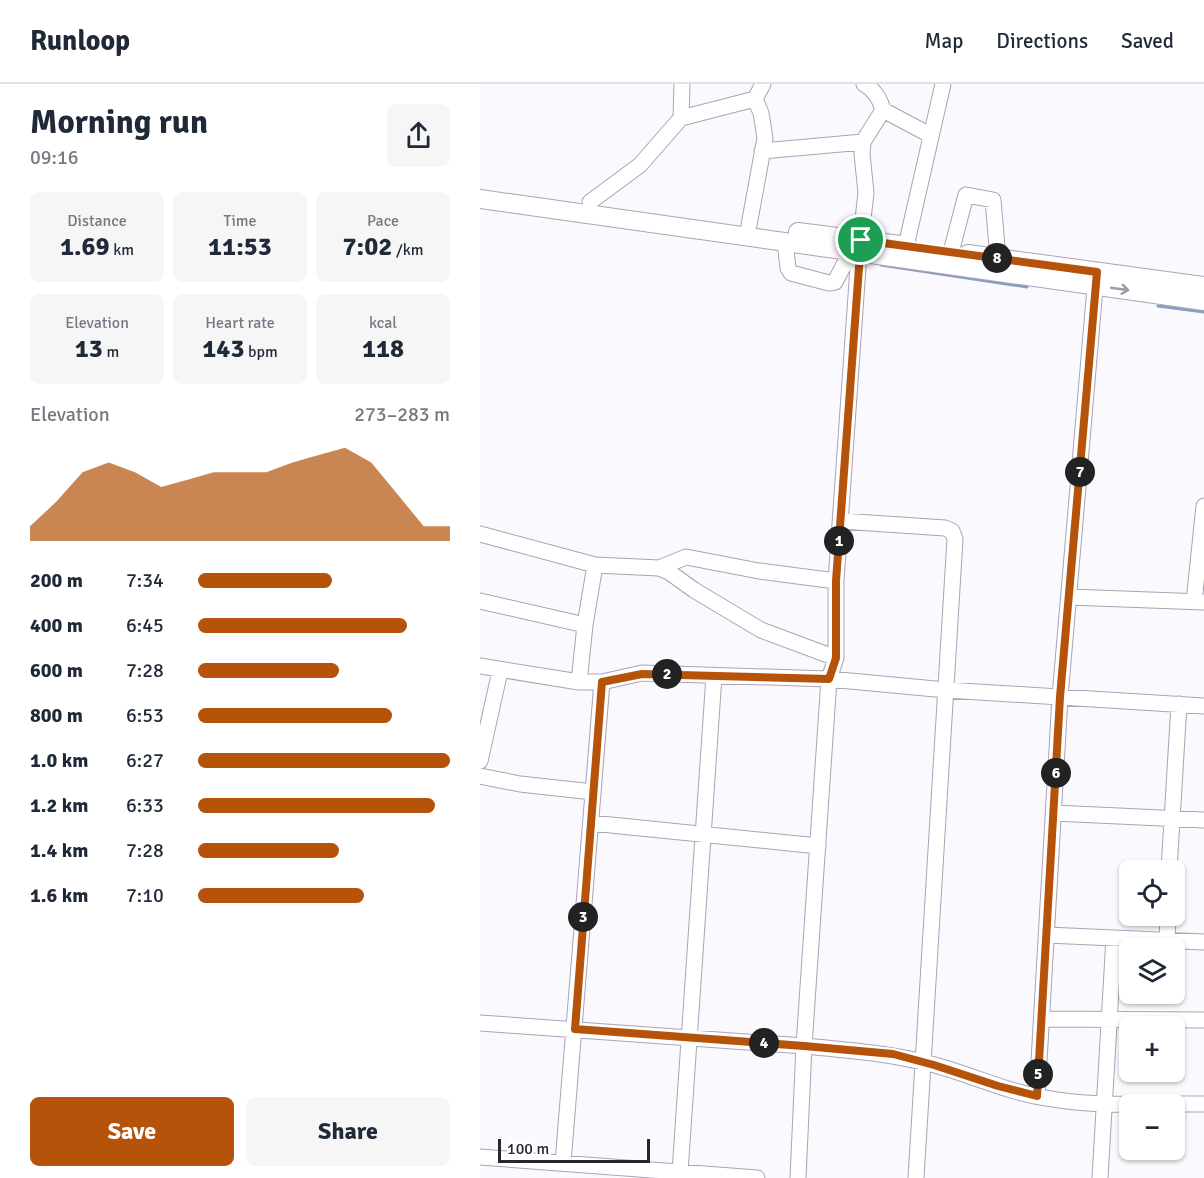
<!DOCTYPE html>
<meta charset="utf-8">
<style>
body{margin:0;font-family:Signika,sans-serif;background:#f6f6f7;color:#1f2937;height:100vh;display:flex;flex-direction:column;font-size:22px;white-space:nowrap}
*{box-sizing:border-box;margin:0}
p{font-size:20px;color:#747a83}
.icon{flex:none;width:33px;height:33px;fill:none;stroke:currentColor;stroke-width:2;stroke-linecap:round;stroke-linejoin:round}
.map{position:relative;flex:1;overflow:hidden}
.details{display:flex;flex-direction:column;background:#fff;width:480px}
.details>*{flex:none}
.tools{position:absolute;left:639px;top:776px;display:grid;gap:12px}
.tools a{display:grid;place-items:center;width:66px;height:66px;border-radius:9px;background:#fff;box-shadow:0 2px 4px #0004;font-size:30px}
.scale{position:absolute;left:18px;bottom:15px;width:152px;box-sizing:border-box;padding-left:6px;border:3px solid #28262e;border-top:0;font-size:16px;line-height:21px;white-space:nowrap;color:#28262e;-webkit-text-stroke:4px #fff;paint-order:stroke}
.pin{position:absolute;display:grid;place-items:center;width:51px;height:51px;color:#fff;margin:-26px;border:3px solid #fff;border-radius:50%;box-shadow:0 2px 6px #0007}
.km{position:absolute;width:30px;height:30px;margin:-15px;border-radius:50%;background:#222;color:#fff;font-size:16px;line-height:30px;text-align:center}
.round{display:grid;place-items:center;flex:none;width:63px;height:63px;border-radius:9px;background:#f6f6f7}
.summary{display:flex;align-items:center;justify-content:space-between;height:102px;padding:0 30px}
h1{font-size:33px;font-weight:700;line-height:45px}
.figures{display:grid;grid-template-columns:repeat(3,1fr);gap:9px;height:102px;padding:6px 30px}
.figures div{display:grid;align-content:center;border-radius:9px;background:#f6f6f7;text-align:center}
.figures b{font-size:26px;font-weight:700}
.figures small{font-size:16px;font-weight:400}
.figures p{font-size:16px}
.chart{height:168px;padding:12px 30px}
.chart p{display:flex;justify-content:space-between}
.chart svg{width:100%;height:108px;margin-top:6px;fill:#b45309;opacity:.7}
.action{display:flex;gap:12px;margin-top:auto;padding:12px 30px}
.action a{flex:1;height:69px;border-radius:9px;background:#b45309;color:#fff;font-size:24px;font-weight:700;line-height:69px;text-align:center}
.action a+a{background:#f6f6f7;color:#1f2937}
ul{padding:0 30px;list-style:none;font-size:20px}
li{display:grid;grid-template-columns:96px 72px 1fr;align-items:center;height:45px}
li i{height:15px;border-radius:8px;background:#b45309}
header{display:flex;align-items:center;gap:36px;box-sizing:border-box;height:84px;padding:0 30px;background:#fff;border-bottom:2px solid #e0e1e3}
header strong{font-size:28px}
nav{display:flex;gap:33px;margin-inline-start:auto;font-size:21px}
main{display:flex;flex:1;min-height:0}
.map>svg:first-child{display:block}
</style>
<header>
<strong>Runloop</strong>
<nav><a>Map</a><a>Directions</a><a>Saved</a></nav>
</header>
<main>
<section class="details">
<div class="summary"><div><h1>Morning run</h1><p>09:16</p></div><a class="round"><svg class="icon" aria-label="share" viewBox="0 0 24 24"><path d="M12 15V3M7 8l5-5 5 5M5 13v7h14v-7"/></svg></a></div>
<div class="figures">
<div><p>Distance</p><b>1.69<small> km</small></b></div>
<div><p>Time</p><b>11:53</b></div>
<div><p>Pace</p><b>7:02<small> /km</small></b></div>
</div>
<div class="figures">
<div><p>Elevation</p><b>13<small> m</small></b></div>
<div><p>Heart rate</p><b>143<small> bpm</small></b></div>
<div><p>kcal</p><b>118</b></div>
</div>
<div class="chart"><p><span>Elevation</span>273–283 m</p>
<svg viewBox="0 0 160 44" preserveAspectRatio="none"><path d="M0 44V38L10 28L20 16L30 12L40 16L50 22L60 19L70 16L80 16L90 16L100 12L110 9L120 6L130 12L140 25L150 38L160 38V44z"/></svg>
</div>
<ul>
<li><b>200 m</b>7:34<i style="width:53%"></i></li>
<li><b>400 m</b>6:45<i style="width:83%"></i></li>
<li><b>600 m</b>7:28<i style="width:56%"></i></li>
<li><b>800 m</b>6:53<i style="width:77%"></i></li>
<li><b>1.0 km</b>6:27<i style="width:100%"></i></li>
<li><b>1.2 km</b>6:33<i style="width:94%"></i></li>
<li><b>1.4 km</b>7:28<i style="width:56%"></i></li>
<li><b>1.6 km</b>7:10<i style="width:66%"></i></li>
</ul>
<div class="action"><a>Save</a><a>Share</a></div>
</section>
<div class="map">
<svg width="724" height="1094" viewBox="0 0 724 1094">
<rect width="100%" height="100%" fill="#faf9fd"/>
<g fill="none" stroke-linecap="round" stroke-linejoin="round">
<path stroke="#899ec0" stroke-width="3" d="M401,181L547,203
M678,222L724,228"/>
<g stroke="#a9a3b8" stroke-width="17">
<path id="minor" d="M384,0C395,6 400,15 403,26L450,51
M403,26L383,58L382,70L386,109L379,169L356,497V574L349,595L324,962C367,966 409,969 451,980C490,990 526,1008 566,1014C608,1022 651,1020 694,1020
M201,34L202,0
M282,67L383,58
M110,118L160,81L201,34L275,15L283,0
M269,141L285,54L281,29L275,15
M305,158L308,184L311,189L349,199L355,198L371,167
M426,162L463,0
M471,168L486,111L513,116L518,174
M361,437L465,444L472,447L475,455L436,1094
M0,450L115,481L179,484L206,473L279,487L356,497
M179,484L189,488L214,506L281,546L356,574
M589,513L724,518
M0,517L105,541
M714,518L724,422
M0,582L99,598H122L162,589L349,595L466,606L724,622
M99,598L105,541L115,481
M0,677L20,587
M0,692L40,700L113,708
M574,729L724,736
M111,739L338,762
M689,786L699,620
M567,851L724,858
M687,857L688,831
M562,935L724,936
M0,939L324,962L318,1094
M557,1012L580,613L616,192
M694,1020H724
M0,1073L277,1094
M83,1079L122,598
M200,1088L234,592
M620,1094L634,854"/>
</g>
<g stroke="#a9a3b8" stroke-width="20">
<path id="major" d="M0,115L724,217
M318,148L428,162
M488,170L724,202"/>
</g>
<use href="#minor" stroke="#fff" stroke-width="15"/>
<use href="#major" stroke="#fff" stroke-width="18"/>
</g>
<defs><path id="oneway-shaft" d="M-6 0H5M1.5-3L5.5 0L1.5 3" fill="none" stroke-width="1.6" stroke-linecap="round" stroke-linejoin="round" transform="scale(1.5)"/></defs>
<use stroke="#9e9da1" href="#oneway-shaft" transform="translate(640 205) rotate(8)"/>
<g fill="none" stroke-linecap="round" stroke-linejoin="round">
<g stroke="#fff" stroke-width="12">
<path id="route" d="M381,156L617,188L580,613L557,1012L518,1002L454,981L413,970L324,962L95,945L122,598L162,590L349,595L356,574V497Z"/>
</g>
<use href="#route" stroke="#b45309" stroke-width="8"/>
</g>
</svg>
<div class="tools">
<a><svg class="icon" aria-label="locate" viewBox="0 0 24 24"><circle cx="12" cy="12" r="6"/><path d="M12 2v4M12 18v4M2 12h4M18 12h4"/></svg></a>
<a><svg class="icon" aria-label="layers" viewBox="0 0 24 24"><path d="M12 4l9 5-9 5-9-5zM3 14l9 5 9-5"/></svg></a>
<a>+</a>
<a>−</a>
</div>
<div class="scale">100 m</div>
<div class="pin" style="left:381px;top:156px;background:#1e9e55"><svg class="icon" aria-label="arrive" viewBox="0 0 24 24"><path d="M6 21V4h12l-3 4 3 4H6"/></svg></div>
<b class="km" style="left:359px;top:457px">1</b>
<b class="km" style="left:187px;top:590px">2</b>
<b class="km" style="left:103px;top:833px">3</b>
<b class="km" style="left:284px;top:959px">4</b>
<b class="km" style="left:558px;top:990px">5</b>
<b class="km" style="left:576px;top:689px">6</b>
<b class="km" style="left:600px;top:388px">7</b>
<b class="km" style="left:517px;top:174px">8</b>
</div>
</main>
